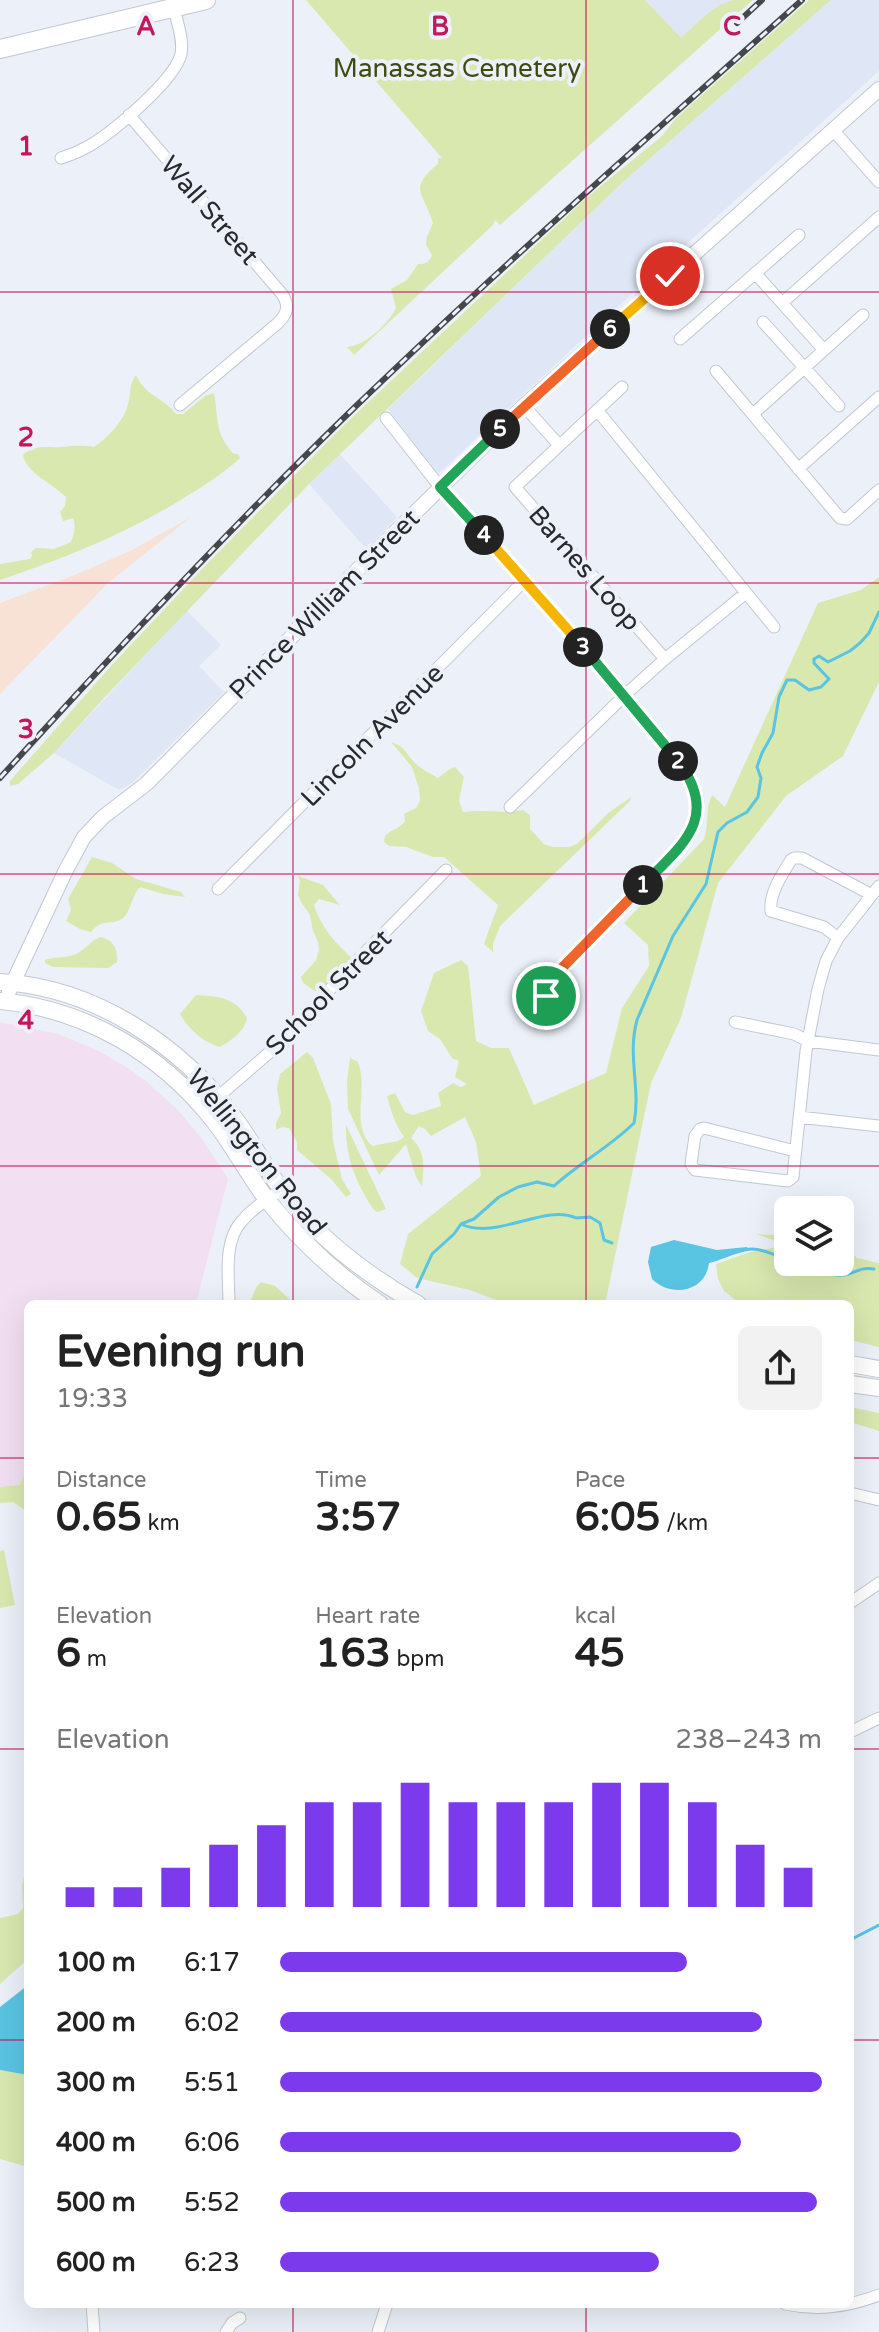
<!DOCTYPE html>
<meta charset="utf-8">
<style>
body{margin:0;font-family:"Varela Round",sans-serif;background:#f2f2f2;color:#222;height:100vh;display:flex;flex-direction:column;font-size:30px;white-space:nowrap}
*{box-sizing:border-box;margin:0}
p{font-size:26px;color:#767676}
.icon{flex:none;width:44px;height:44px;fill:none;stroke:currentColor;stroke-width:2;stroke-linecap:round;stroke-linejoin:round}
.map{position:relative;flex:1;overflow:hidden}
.details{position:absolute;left:24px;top:1300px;width:830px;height:1008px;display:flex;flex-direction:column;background:#fff;border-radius:12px;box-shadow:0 8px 32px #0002}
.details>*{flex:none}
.tools{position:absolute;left:774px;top:1196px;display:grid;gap:16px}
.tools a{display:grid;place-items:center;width:80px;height:80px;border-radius:12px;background:#fff;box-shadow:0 8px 32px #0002;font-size:40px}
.pin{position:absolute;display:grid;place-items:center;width:68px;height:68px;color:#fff;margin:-34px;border:4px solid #fff;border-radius:50%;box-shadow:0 2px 8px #0007}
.km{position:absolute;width:40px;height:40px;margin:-20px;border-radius:50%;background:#222;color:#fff;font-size:22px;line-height:40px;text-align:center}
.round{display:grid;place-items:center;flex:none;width:84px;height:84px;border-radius:12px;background:#f2f2f2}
.headline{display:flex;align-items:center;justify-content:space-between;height:136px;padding:0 32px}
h1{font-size:44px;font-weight:800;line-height:60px}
.figures{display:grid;grid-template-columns:repeat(3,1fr);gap:12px;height:136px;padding:8px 32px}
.figures div{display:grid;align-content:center}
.figures b{font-size:40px;font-weight:800}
.figures small{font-size:22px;font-weight:400}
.figures p{font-size:22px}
.chart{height:224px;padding:16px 32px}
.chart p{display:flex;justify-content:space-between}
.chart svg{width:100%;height:144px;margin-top:8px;stroke:#7c3aed;stroke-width:6}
ul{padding:0 32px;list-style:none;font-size:26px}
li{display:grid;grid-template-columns:128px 96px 1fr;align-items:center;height:60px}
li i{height:20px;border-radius:10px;background:#7c3aed}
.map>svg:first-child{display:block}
</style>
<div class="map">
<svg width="879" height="2332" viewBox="0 0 879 2332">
<rect width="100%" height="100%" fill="#ecf1f9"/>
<path fill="#dfe7f6" d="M645,0H732L705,16L681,39Z
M831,0H879V71L652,275L438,474L388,409L623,182Z
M340,454L397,517L366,549L309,484Z
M187,611L221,645L199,666L224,692L132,783L119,790L54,753Z"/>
<path fill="#f8e2d5" d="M191,517L108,583L0,694V603L77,574L130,551Z"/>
<path fill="#f2e0f2" d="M0,1022L59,1034L99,1051L128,1068L147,1082L178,1110L202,1139L228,1179L196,1304H28V1502L0,1486Z"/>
<path fill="#d8e8af" d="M306,0H645L681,38C696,25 713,4 734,0C740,0 747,0 753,0L500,225L495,220L493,225L354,355L347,347C365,346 388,324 396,308L391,289L407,280L418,264C426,264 429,263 432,255L426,245L427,237L433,223C424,193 407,189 438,164V158H442Z
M809,0H831L623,182L309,484L104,698L54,753L18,784L10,786V781L110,667L205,566L344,425L585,199L662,136L676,118Z
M136,375C146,397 162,396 176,414H183L205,396L214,393C219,420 214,433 234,454H238L240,458C222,475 200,488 179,501C123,535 62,559 0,580V564L30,559L32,556L31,552L36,548L54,549L71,542C74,535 76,524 73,518L63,521L60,512L65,506L66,497C53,484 26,473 23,455C35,444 46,448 61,447C73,446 82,445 94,447C109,437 126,419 129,400C131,390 129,385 136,375Z
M879,577V682L843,756L786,796L718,883L681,1018L651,1083L605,1304H507L470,1290L417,1278L400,1264L408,1234L481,1176L476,1142L465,1117L431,1136L425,1129L419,1126L411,1138C426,1151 424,1167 422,1186L416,1177L406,1144L379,1175L348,1109L347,1081L350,1058L357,1061C370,1087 349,1124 372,1146L398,1141L404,1137C395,1124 391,1112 387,1096L395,1093L405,1112L413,1115L441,1106L438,1093L453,1083L461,1087L467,1084L455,1077L459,1061L452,1058L440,1039L428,1031L421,1011L434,973L461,960L468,966L476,1041L491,1048H509L534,1105L606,1073L622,1008L649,966L648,945L624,923L704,839C709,824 705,808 712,795L725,807L818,603L861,590Z
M391,742C404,745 407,755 415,763C421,769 431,774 438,778L450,769L455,767L464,777L459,800L463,812C483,809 503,814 523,810L530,815V829L544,844L553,847H569L577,844L608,813L631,797L630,801L500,926L493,944V952L484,944L498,905L444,857H433L406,847L389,846L384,842L385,836C392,829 399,829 405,821L404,814L416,808L420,801L419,788L412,767Z
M92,857L112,863L136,879L181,892L185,897L163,894L140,887C132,895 132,907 125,916C116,927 102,917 91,932L80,929L66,921L71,910L68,899Z
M298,876L323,885L340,905L319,899L314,905C321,927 335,943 352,958L321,990L315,991L303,983L301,977L316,960L319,950L318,942L313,931L310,915L301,902L298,895L300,881Z
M100,937C114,939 118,950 117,962L108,968L53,967L45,963V960C55,956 68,959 78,953C86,948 91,941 100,937Z
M196,995C218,996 236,998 247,1018C245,1031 231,1041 220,1047C204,1043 188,1029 180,1014Z
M307,1052L313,1058L331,1104L333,1141L342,1179L351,1194L346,1197L331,1179L297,1150V1142L289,1128L282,1127L276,1130V1123L281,1113L277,1088L280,1074Z
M346,1125L386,1209L377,1212L374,1210C356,1184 345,1156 346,1125Z
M756,1234L788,1236V1262H840V1246L846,1248L857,1258L879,1263V1347L850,1340V1304H741L724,1291L718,1279L716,1264L750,1252L778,1247L773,1240Z
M261,1282L275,1286L295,1304H249L257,1286Z
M850,1407L879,1413V1431L850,1422Z
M28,1466V1512L13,1502L0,1503V1487L20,1485Z
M4,1550L15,1605L0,1608V1551Z
M28,1859V1959L0,1984V1918L18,1914L23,1908L22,1886Z
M0,2070L28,2075V2167L0,2159Z"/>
<path fill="#5ac4e3" d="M674,1240L717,1250L747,1247L749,1249L709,1261C708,1291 672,1299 652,1279L648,1262L651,1247Z
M28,1985V2075L0,2070V2007Z"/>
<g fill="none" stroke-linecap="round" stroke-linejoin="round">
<path stroke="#5ac4e3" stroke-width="3" d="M461,1224C496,1241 545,1203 576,1218L590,1217L600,1223L604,1240L612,1243
M707,1262C722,1259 736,1250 751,1249C765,1248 772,1258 788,1255
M803,1262C815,1271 834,1278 848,1274C858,1271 863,1267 874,1269
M417,1287L432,1254L454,1234L461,1224L474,1219L499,1197L518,1187L537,1182L554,1186C579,1163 610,1147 634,1123C641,1089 627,1056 637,1020L673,936L706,884L718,832L727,823L747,812L758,797L761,778L757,767L762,753L773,733L779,697L787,680H795L809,690L821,687L829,679L814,663V659L819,656L828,662L850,651L860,643L869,633L879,612
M850,1940L879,1925"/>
<g stroke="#c2c7cf" stroke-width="13">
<path id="minor" d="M129,115L282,294C290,306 287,314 278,323L180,405
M833,130L879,182
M61,158C71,155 80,151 89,146C113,132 175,80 181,54C184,39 176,19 173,4
M755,273L824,350
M782,303L879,217
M763,322L839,406
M680,339L799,235
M716,371L840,518L847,519L879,490
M622,387L515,487L665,659
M524,406L559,445
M597,410L774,627
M753,414L863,315
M386,418L440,487L525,580L625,695L682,766L696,792L698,802L695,825L688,838L558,972L549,986L544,1006
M798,469L879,397
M510,807L625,695L665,659L746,593
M218,889L525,580
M838,938L824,927L771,911C769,894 782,874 791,860L794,858H802L872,895
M735,1022L794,1034L808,1041L879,1050
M204,1109L308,1019L321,1000L339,979L446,870
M799,1117L879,1126
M795,1151L704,1128L700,1129L695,1136L691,1164L695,1170L788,1181L793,1177L806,1051L818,989L826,961L838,938L879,886
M229,1304C229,1278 223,1243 241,1222C252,1208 268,1199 282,1189
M850,1493L879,1500
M850,1603L879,1583
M850,1732L879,1718
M92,2304L94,2332
M785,2304C818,2311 847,2307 879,2295
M226,2332L232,2323L240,2318
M378,2332L387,2304"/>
</g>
<g stroke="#c2c7cf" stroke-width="16">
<path id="tertiary" d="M9,991L66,870L84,837L103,817L146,784L167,763L382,545L524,406L879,89"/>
</g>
<g stroke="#c2c7cf" stroke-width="18">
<path id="secondary" d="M0,982C94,987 182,1045 236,1120C255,1146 270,1176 290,1201C326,1244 370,1277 418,1304
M0,1001C85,1009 160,1053 213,1120C233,1145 248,1175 268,1201C300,1241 338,1276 380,1304
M850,1364L879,1369
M850,1384L879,1388"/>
</g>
<g stroke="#c2c7cf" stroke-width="20">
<path id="trunk" d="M0,49L206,0"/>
</g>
<use href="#minor" stroke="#fff" stroke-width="11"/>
<use href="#tertiary" stroke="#fff" stroke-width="14"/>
<use href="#secondary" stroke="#fff" stroke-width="16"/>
<use href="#trunk" stroke="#fff" stroke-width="18"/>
<g stroke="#45474b" stroke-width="6">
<path id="rail" d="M737,23L762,0
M0,778C115,651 232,526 355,407C500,267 652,134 802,0"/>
</g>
<use href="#rail" stroke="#ecf1f9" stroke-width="3" stroke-dasharray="9" stroke-linecap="butt"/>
</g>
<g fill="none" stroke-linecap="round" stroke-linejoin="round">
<g stroke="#fff" stroke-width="16">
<path id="split-1" d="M546,996L558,972L643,885"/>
</g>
<g stroke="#fff" stroke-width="16">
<path id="split-2" d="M643,885C682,845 721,818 678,761"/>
</g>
<g stroke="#fff" stroke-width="16">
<path id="split-3" d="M583,647L678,761"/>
</g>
<g stroke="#fff" stroke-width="16">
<path id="split-4" d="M484,535L583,647"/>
</g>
<g stroke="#fff" stroke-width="16">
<path id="split-5" d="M484,535L440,487L500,429"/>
</g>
<g stroke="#fff" stroke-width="16">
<path id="split-6" d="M500,429L610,329"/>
</g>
<g stroke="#fff" stroke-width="16">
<path id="split-7" d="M610,329L670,276"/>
</g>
<use href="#split-1" stroke="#f0652b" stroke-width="10"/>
<use href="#split-2" stroke="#22a559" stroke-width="10"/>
<use href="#split-3" stroke="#22a559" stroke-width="10"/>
<use href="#split-4" stroke="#f5b400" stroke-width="10"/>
<use href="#split-5" stroke="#22a559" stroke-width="10"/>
<use href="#split-6" stroke="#f0652b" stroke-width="10"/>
<use href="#split-7" stroke="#f5b400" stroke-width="10"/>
</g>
<path fill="none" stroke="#c2185b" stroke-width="2" stroke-opacity="0.55" d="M293,0V1304M586,0V1304M0,292H879M0,583H879M0,874H879M0,1166H879M0,1458H28M850,1458H879M0,1749H28M850,1749H879M0,2040H28M850,2040H879M293,2304V2332M586,2304V2332"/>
<g text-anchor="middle" stroke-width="8" stroke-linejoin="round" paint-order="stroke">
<g font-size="26" fill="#3e4a0f" stroke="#ecf1f9">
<text x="457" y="77">Manassas Cemetery</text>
</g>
<g font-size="26" fill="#27292c" stroke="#ecf1f9">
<text transform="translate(210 210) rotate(49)" y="9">Wall Street</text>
<text transform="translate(585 568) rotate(49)" y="9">Barnes Loop</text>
<text transform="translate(324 604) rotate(-45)" y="9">Prince William Street</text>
<text transform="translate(372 735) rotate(-45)" y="9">Lincoln Avenue</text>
<text transform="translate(328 992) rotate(-45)" y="9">School Street</text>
<text transform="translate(257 1152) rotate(51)" y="9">Wellington Road</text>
</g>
</g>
<g font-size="26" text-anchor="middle" font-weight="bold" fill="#c2185b" stroke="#ecf1f9" stroke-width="8" stroke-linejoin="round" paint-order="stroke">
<text x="146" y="35">A</text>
<text x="440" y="35">B</text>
<text x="732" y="35">C</text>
<text x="26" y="155">1</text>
<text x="26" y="446">2</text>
<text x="26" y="738">3</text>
<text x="26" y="1029">4</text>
</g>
</svg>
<div class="tools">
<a><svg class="icon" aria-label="layers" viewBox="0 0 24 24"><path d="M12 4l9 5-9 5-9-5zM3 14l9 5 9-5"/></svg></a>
</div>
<div class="pin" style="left:546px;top:996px;background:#1e9e55"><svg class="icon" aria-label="arrive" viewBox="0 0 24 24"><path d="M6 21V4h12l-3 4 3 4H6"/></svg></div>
<div class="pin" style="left:670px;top:276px;background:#d93025"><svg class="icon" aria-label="check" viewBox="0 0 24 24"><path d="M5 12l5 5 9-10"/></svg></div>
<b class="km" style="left:643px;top:885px">1</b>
<b class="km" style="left:678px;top:761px">2</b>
<b class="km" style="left:583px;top:647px">3</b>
<b class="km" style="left:484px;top:535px">4</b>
<b class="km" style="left:500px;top:429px">5</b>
<b class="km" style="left:610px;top:329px">6</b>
<section class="details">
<div class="headline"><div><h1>Evening run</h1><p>19:33</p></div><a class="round"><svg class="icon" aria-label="share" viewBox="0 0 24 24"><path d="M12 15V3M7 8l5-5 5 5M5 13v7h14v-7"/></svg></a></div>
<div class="figures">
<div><p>Distance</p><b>0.65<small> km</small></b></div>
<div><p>Time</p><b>3:57</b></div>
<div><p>Pace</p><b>6:05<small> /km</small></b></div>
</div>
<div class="figures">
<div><p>Elevation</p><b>6<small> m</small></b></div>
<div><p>Heart rate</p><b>163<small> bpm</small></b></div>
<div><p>kcal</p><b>45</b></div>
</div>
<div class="chart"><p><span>Elevation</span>238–243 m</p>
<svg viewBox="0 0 160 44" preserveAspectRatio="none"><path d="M5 44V38M15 44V38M25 44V32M35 44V25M45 44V19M55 44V12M65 44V12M75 44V6M85 44V12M95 44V12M105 44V12M115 44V6M125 44V6M135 44V12M145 44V25M155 44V32"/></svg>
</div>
<ul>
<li><b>100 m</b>6:17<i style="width:75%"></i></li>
<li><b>200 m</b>6:02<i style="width:89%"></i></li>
<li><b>300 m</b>5:51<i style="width:100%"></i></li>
<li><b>400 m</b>6:06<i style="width:85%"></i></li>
<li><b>500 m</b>5:52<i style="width:99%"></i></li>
<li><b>600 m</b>6:23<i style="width:70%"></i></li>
</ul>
</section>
</div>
